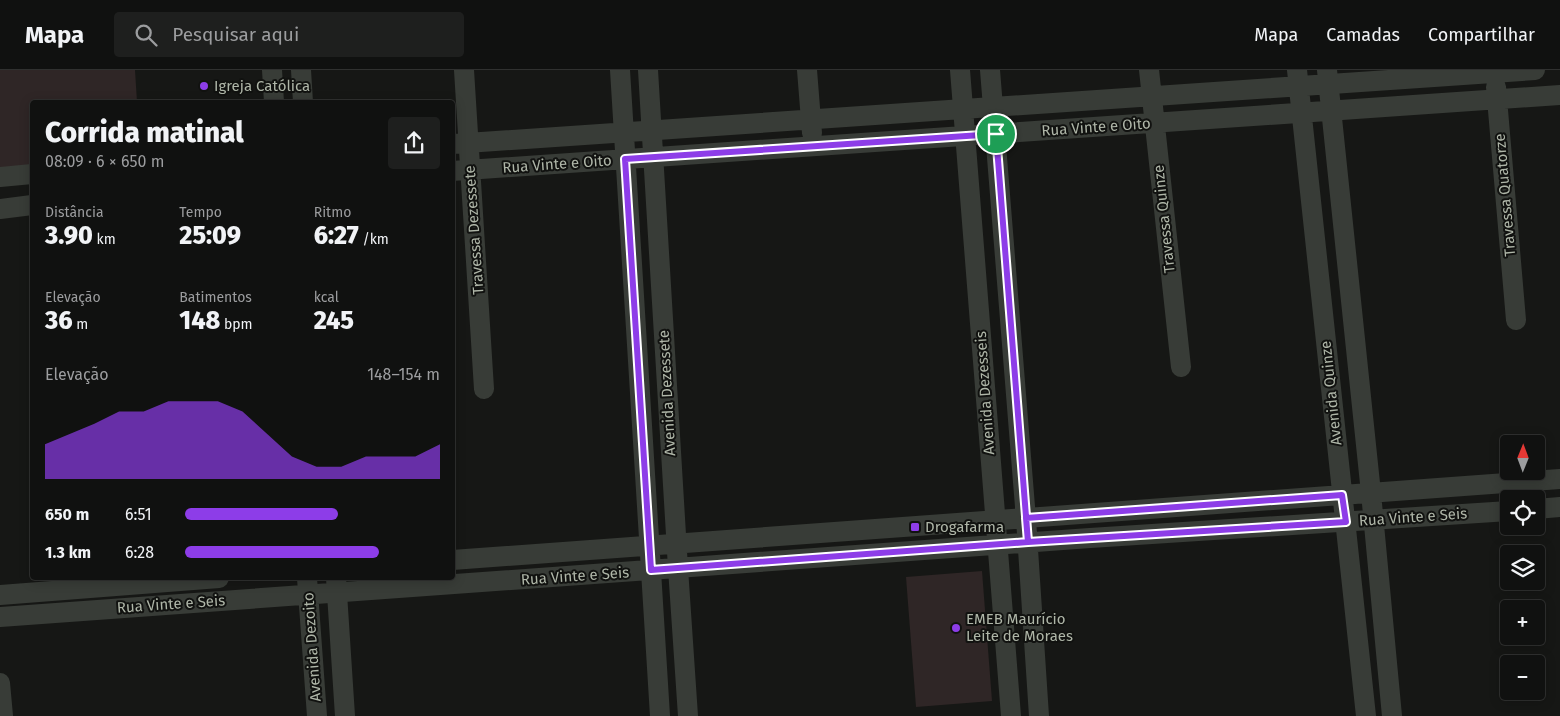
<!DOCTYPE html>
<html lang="pt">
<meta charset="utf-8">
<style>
body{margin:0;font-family:"Fira Sans",sans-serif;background:#1e1f1e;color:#f1f3f6;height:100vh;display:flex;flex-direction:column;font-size:19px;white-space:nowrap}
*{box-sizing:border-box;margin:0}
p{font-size:16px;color:#9c9d9f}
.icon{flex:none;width:28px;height:28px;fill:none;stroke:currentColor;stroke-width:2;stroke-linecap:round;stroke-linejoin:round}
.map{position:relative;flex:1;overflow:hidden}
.details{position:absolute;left:30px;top:30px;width:425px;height:480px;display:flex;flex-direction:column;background:#101110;border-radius:5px;box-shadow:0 2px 12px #0003,0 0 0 1px #303130}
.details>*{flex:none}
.needle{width:32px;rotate:1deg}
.controls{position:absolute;left:1500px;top:365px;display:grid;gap:10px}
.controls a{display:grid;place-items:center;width:45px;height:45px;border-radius:5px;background:#101110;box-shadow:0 2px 12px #0003,0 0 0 1px #303130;font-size:25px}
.pin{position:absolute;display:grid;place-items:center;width:42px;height:42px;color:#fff;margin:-21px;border:2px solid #fff;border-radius:50%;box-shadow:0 1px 5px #0007}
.round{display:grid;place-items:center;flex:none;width:52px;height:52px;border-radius:5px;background:#1e1f1e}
.head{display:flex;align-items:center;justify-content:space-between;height:85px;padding:0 15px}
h1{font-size:28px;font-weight:800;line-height:38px}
.figures{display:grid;grid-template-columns:repeat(3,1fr);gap:8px;height:85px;padding:5px 15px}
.figures div{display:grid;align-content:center}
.figures b{font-size:25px;font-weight:800}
.figures small{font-size:14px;font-weight:400}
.figures p{font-size:14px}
.chart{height:140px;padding:10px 15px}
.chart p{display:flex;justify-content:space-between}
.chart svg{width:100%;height:90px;margin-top:5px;fill:#8d3de8;opacity:.7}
ul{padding:0 15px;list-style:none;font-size:16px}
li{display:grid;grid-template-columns:80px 60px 1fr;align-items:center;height:38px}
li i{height:12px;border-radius:6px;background:#8d3de8}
header{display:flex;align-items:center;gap:30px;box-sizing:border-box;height:70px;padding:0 25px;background:#101110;border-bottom:1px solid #303130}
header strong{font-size:24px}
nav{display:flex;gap:28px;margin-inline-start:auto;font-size:18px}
.search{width:350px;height:45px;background:#1e1f1e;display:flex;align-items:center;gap:12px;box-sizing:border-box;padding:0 18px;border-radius:5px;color:#9c9d9f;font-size:19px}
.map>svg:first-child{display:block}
</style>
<header>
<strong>Mapa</strong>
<div class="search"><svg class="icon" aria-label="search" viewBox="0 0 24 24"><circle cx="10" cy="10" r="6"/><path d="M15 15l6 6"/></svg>Pesquisar aqui</div>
<nav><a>Mapa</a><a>Camadas</a><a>Compartilhar</a></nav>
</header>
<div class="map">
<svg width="1560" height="646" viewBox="0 0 1560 646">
<rect width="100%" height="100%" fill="#161715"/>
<path fill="#2f2626" d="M0,0H135L137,32H32V104L0,107Z
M982,501L992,631L916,637L906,507Z"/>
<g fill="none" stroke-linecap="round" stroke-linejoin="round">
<path stroke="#383c37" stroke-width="20" d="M272,0L274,32
M301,0L303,32
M464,0L484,319
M620,0L660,646
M648,0L678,498L688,646
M807,0L812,63
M960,0L1011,646
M990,0L1026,449L1039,646
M1149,0L1181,297
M1297,0L1366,646
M1327,0L1371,423L1392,646
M1496,17L1516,250
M452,74L1535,0
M452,101L1560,25
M0,107L32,104
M0,139L32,135
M1536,439L1560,437
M452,490L1560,409
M307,508L317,646
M336,508L345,646
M0,525L219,508
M0,547L1090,468L1509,441
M0,613L3,646"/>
</g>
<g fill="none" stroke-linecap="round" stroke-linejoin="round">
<g stroke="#fff" stroke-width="10">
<path id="route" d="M996,64L625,89L651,500L1028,472L1026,448L1342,425L1346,452L1028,472L996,64"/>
</g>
<use href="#route" stroke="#8d3de8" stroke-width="6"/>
</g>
<g fill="#8d3de8" stroke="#111210" stroke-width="2">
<circle cx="204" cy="16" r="5"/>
<rect x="910" y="452" width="10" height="10" rx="2.5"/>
<circle cx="956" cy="558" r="5"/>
</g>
<g text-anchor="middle" stroke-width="4" stroke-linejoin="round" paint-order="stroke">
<g font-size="15" fill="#afb6a8" stroke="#111210" text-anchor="start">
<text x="214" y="21">Igreja Católica</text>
<text x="925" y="462">Drogafarma</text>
<text x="966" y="554">EMEB Maurício<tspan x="966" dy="17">Leite de Moraes</tspan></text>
</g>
<g font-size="15" fill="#afb6a8" stroke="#111210">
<text transform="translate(1096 57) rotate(-4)" y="5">Rua Vinte e Oito</text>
<text transform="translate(557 94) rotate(-4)" y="5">Rua Vinte e Oito</text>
<text transform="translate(1505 125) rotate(-95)" y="5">Travessa Quatorze</text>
<text transform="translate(1164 149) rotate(-96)" y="5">Travessa Quinze</text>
<text transform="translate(474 160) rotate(-94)" y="5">Travessa Dezessete</text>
<text transform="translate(667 323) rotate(-93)" y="5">Avenida Dezessete</text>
<text transform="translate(985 323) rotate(-94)" y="5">Avenida Dezesseis</text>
<text transform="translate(1331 323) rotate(-96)" y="5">Avenida Quinze</text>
<text transform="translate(1413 447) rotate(-4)" y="5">Rua Vinte e Seis</text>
<text transform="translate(575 506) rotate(-4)" y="5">Rua Vinte e Seis</text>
<text transform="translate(171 534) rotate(-4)" y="5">Rua Vinte e Seis</text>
<text transform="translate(312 577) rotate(-94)" y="5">Avenida Dezoito</text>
</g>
</g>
</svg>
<div class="controls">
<a><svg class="needle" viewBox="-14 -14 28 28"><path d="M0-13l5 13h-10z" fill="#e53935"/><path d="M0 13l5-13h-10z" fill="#9c9d9f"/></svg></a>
<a><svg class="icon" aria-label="locate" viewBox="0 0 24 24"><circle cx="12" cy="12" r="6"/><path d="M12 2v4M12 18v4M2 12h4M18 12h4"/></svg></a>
<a><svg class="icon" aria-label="layers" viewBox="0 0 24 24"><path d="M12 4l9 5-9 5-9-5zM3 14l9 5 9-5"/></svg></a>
<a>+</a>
<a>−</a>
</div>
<div class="pin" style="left:996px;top:64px;background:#1e9e55"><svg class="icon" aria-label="arrive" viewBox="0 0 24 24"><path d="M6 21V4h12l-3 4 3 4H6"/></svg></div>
<section class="details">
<div class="head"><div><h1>Corrida matinal</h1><p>08:09 · 6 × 650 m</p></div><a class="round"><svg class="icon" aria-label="share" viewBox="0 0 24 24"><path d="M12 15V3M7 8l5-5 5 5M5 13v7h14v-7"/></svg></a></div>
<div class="figures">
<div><p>Distância</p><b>3.90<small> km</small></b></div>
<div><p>Tempo</p><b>25:09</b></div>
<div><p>Ritmo</p><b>6:27<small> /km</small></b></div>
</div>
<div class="figures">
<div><p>Elevação</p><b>36<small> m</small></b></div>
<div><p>Batimentos</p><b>148<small> bpm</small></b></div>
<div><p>kcal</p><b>245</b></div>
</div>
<div class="chart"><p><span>Elevação</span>148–154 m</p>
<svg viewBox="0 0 160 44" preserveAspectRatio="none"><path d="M0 44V27L10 22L20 17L30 11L40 11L50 6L60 6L70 6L80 11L90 22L100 33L110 38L120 38L130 33L140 33L150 33L160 27V44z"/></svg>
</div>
<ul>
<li><b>650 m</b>6:51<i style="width:60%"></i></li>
<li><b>1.3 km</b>6:28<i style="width:76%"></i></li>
</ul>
</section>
</div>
